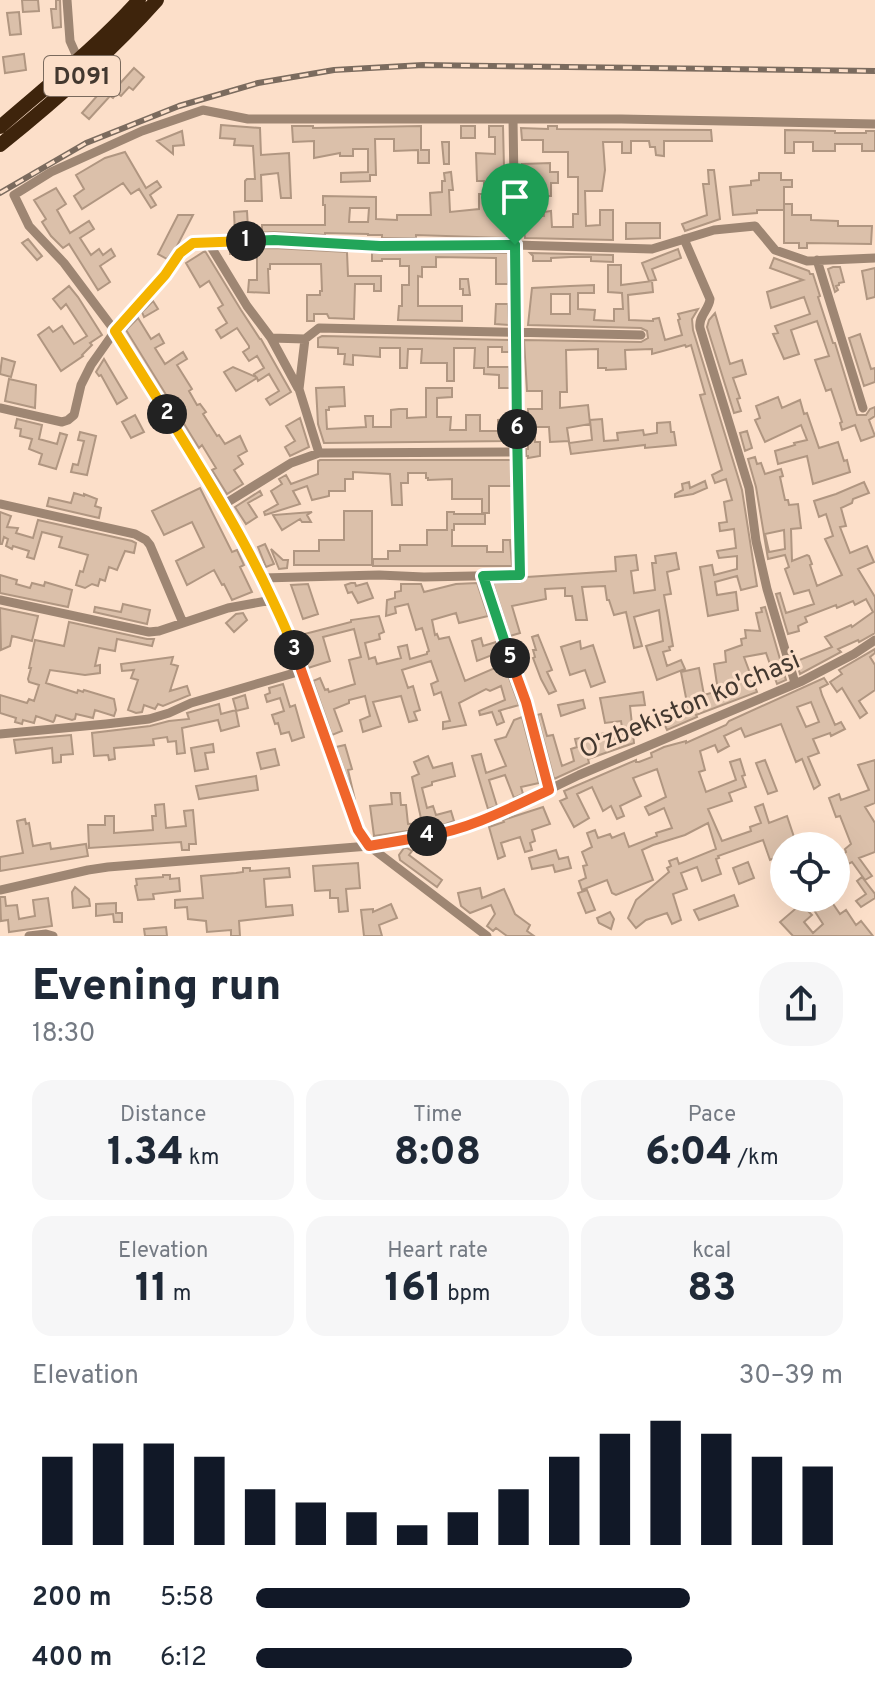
<!DOCTYPE html>
<meta charset="utf-8">
<style>
body{margin:0;font-family:Overpass,sans-serif;background:#f6f6f7;color:#1f2937;height:100vh;display:flex;flex-direction:column;font-size:30px;white-space:nowrap}
*{box-sizing:border-box;margin:0}
p{font-size:26px;color:#747a83}
.icon{flex:none;width:44px;height:44px;fill:none;stroke:currentColor;stroke-width:2;stroke-linecap:round;stroke-linejoin:round}
.map{position:relative;height:936px;overflow:hidden}
.drawer{display:flex;flex-direction:column;background:#fff;flex:1}
.drawer>*{flex:none}
.fabs{position:absolute;left:770px;top:832px;display:grid;gap:16px}
.fabs a{display:grid;place-items:center;width:80px;height:80px;border-radius:50%;background:#fff;box-shadow:0 8px 32px #0002;font-size:40px}
.pin{position:absolute;display:grid;place-items:center;width:68px;height:68px;color:#fff;margin:-82px -34px;border-radius:50% 50% 50% 0;rotate:-45deg;box-shadow:0 0 8px #0007}
.pin .icon{rotate:45deg}
.km{position:absolute;width:40px;height:40px;margin:-20px;border-radius:50%;background:#222;color:#fff;font-size:22px;line-height:40px;text-align:center}
.round{display:grid;place-items:center;flex:none;width:84px;height:84px;border-radius:32px;background:#f6f6f7}
.summary{display:flex;align-items:center;justify-content:space-between;height:136px;padding:0 32px}
h1{font-size:44px;font-weight:800;line-height:60px}
.stats{display:grid;grid-template-columns:repeat(3,1fr);gap:12px;height:136px;padding:8px 32px}
.stats div{display:grid;align-content:center;border-radius:20px;background:#f6f6f7;text-align:center}
.stats b{font-size:40px;font-weight:800}
.stats small{font-size:22px;font-weight:400}
.stats p{font-size:22px}
.chart{height:224px;padding:16px 32px}
.chart p{display:flex;justify-content:space-between}
.chart svg{width:100%;height:144px;margin-top:8px;stroke:#111827;stroke-width:6}
ul{padding:0 32px;list-style:none;font-size:26px}
li{display:grid;grid-template-columns:128px 96px 1fr;align-items:center;height:60px}
li i{height:20px;border-radius:10px;background:#111827}
.map>svg:first-child{display:block}
</style>
<div class="map">
<svg width="875" height="936" viewBox="0 0 875 936">
<rect width="100%" height="100%" fill="#fcdfc9"/>
<path fill="#dbc0aa" stroke="#b09681" stroke-width="2" fill-rule="evenodd" d="M22,0H38L39,11L23,12Z
M56,0H60L61,27L53,28L51,9H56Z
M19,12L21,34L10,35L7,13Z
M24,54L26,70L5,73L3,57Z
M134,68L144,77L133,90L129,87L121,96L117,93L113,98L110,96L89,119L82,113L104,88L108,91L112,86L115,89Z
M221,125L260,128L261,155L289,153L291,198H281L278,173L261,175L262,201H245V181L247,179H255L253,146L234,145L235,139L220,138Z
M292,126H313V128L421,126V150H429V163H418V150L394,151V139H375L376,175H370V181L341,182V173L368,172V149H353V156H340V153L314,158V141L293,142Z
M461,126H475V138H461Z
M489,126H503L504,168L505,183H506L507,238L416,235V238H382V235H368V234L325,233V235L274,232L235,234L234,212L247,211L248,228L262,229V225H325V205H323V196L376,197V219L397,220V215H431L430,193L442,192V181H445L444,173L451,172L453,190H449L450,212L479,209V194H484V181H477L476,153L495,154V137H489ZM350,208H369L368,222H349Z
M548,126H557V129L711,130L712,141H664V156L656,155L655,147H650L649,141H631V153H622V142H603L605,170L602,191H585L586,226L600,225V210H613V240L525,238L522,216H544V212L551,211L552,227H573V214H578V177H568V152H543V140H522L521,128L548,129Z
M785,130L835,131V133H866V131H875V151H862V144H835V151H813V142H794V153H785Z
M182,131L184,145L173,146V154L157,141Z
M442,142H449V164H444Z
M125,152L146,188L157,181L161,187L150,195L156,205L151,208L139,189L131,194L123,183L82,209L74,196L84,189L76,175L105,158Z
M550,163V172H558V183H551V196H537V182H523L522,164Z
M708,170H714L720,219L685,231L682,224L707,215L703,184H709Z
M759,173H781V180H792V187H784V209V204H792V215H811V220L838,221V226H872L871,244L807,243V248H799V243H784V210H757V213L733,215L730,187L751,185V181L759,180Z
M56,188L66,204L57,210L70,233L89,221L94,229L80,238L91,255L99,249L103,255L111,249L115,256L100,266L110,282L98,290L69,244L63,248L51,236L42,222L46,219L34,200Z
M178,215H193L177,246L167,259L158,254Z
M626,223H660V238L626,239Z
M28,239L42,256L37,260L22,243Z
M274,248L347,252L348,276H381V291H374V284H355L354,319L329,318L327,314H314V321H307V295H320V291H322L321,264H270V269H268L269,293L248,292L249,280H257V254H230V249Z
M678,249L681,258L652,269L656,280L649,281L642,263Z
M205,251L241,310L260,339H261L291,392L270,405L266,399L279,391L269,374L258,381L257,378L236,391L224,372L233,367L256,377L254,374L264,368L257,356L249,361L243,352L249,348V346L237,328L221,338L216,330L227,323L218,308L223,305L209,281L200,287L186,263Z
M372,253H508V284H496V258L436,257V267H422V277L418,276V306H462V321L398,320L399,306H402V285H409V266H400V259H382V261H372Z
M530,253L613,255V262L591,261V257H571L551,258V261H533V256Z
M774,258L809,271L810,274H813L820,296L818,297L833,343H835L857,415H866L870,409L875,407V416L869,420L875,436L861,441L855,425L842,430L840,423L842,422L831,389L826,391L815,360L829,356L817,321L791,330L799,354L784,359L773,334L778,333L775,326L810,314L804,297L771,308L767,292L803,280L770,268Z
M608,265H621V285L652,281L653,292L628,295L629,320L653,321V319L659,318L665,340L682,335L678,320L680,319L678,314L698,309L692,319L693,330L742,490L757,586L741,590L737,576L715,582L717,595L736,592L738,610L708,616L700,567L712,565L714,575L737,569V556L719,558L717,551L736,548L734,529L720,531L719,523L727,522L724,502L732,500L726,479L715,483L712,475L722,470L700,395L705,394L691,345L686,347L685,345L652,354V349L625,350L626,369L606,370V368H598V349L566,350L567,392H560V408L588,405L590,424L567,428L569,441L550,442L549,427H535V442H540V456L528,458V456H526V449H528V409H542V391H527L524,340L641,342L648,338L647,331L641,328L528,325L532,288L570,286L594,285V293H578V309L595,310L594,320L614,321V309H623L622,293L608,292ZM551,294H570V314H551Z
M833,267H840L844,282L839,283V285L836,286L838,290L835,292L828,269Z
M875,268V297L867,299L862,271Z
M460,279H468L470,295H463V289H460Z
M69,286L78,297L102,335L90,343L92,345L82,355L83,356L61,371L38,335L49,327L53,332L62,326L74,344L87,336L66,304L61,309L53,299Z
M153,301L158,309L144,317L142,312Z
M496,304H508L509,325L495,324Z
M715,313L730,364L742,360L746,374L733,378L740,398L737,399L741,411L734,413L707,327L709,320Z
M138,318L151,339L159,334L164,343L155,348L165,364L183,352L187,359L177,365L192,389L189,391L197,405L200,404L206,412L203,414L217,436L219,435L225,444L240,436L247,451L238,456L243,464L234,470L243,484L227,494L212,470L216,468L202,445L199,448L126,330Z
M860,334L871,369L875,368V382L864,386L849,338Z
M322,336L509,340V352H502V347H488V367H509L510,388H499V375L484,374V368H474L475,348H454V381H447V363H421L422,349H408L407,368H400V348H380V357L353,355V365L344,364L345,354H338V348L318,347V338Z
M2,358L15,362L11,377L0,374Z
M104,359L127,398L117,404L101,375L99,376L96,372Z
M9,379L36,385L35,408L5,401Z
M344,387L345,406L329,407V410H326L327,429L366,427L365,416H373V427H391V410L399,409H407V418L426,417V388H452V397L437,398V417H451L450,430H466V415H480V431H498V420L510,419V441L324,443L318,424L316,388Z
M778,397L782,408L800,400L804,414L807,413L819,448L838,442L844,461L847,460L850,472L813,484L807,456L778,464L775,451L795,445L794,443L807,440L801,425L765,442L755,420L760,418L756,406Z
M135,415L144,432L131,438L122,422Z
M300,418L309,447L290,456L285,447L295,441L286,426Z
M17,419L42,425L39,439L57,444L60,433L67,435L56,469L39,464L42,454L29,449L32,439L20,436L21,429L15,428Z
M602,419L604,441L618,440L617,433L643,430L644,435L657,433V423L670,422L671,432H674L676,445L645,448V445L571,454L569,443L592,440L590,420Z
M747,431L752,448L745,451L740,433Z
M80,432L96,436L87,475L71,472L73,464L78,465L84,441L78,440Z
M755,457L757,464L761,463L765,474L781,469L783,476L780,477L785,500H788L789,505L798,504L801,528L791,529L792,561L807,555L809,556L812,564L810,565L817,586L842,575L825,539L833,536L826,514L819,517L814,501L836,494L864,482L869,493L853,499L852,503L841,508L846,526L840,527L850,553L867,546L874,562L858,569L875,597V633L859,642L858,640L838,649L841,652L800,674L793,651L797,661L832,647L825,637L851,625L852,627L873,612L866,599L855,605L853,601L837,608L836,605L805,617L807,622L798,626L799,631L788,634L776,594L780,593L786,613L814,604L809,590L794,594L785,569L789,567L785,555L768,559L756,487L748,459ZM784,530L785,549L769,552L765,534Z
M320,460H511V486H489V513H482V499H452V479L428,480V478H426V473H408V483H401L402,505H392L390,474L353,472V479H345V491H329V496L312,500L307,486L293,491L300,504L265,515L264,512L278,504L271,491L282,484L279,479L286,475L291,484L318,474V461Z
M705,481L707,488L693,494L675,497V494L683,490L682,484L689,482L690,488Z
M200,488L232,552L237,550L244,565L240,567L252,592L232,600L224,584L222,585L214,570L187,585L176,561L204,547L192,522L164,535L152,511Z
M260,491L262,495L248,503L257,517L246,524L235,507Z
M74,493L84,496V494L97,499L95,506L101,508L99,518L47,506L49,498L71,503Z
M344,511H372V565H294V551H319V540H344Z
M0,512L11,516L7,527L18,528L16,533L33,538L38,520L132,541L136,543L134,553L125,551L117,570L109,567L105,581L100,579L98,586L92,584L85,588L76,585L80,571L83,572L88,555L59,547L62,537L42,532L34,559L27,557L29,551L13,546L12,549L6,546L8,539L4,537L2,544H0Z
M312,512L307,515L311,522H302L300,519L282,530L273,515Z
M447,512H454V514H485V524H454V530H452V546H487V552H503V540H510L512,566H373V559H388V551H400V545H427V530H447Z
M265,544L274,564L266,567L258,547Z
M271,549L283,560H288L287,568L279,569Z
M676,553L679,569L667,572L671,594L664,595L673,646L669,647L670,650L663,652L667,666L681,660L685,669L657,680L646,646L663,641L659,610L634,617L642,646L634,648L626,612L614,615L609,600H607L605,586L582,587L587,620H576L572,596H565V588L545,589L546,599L512,606L520,633L510,636L493,583L521,582L527,577L616,571L615,557L636,555L638,570L631,571L634,593L655,590L652,563H656L655,556Z
M0,575L17,580L16,584L30,588L32,583L44,586L45,582L72,590L68,607L0,593Z
M351,583H355L356,586L367,583L373,598L358,603L352,592L348,593L345,585Z
M477,583L488,616L459,623L456,613L432,620L435,635L437,634L439,639L449,637L465,681L504,664L519,705L498,711H500L504,722L497,725L492,712L480,715L479,711L505,700L501,686L490,691L486,689L459,703L466,725L443,729V722L450,721L441,692L434,695L431,684L438,681L431,661L402,670L408,688L413,686L420,710L414,712L417,720L409,722L401,696L373,702L381,726L363,732L360,720L370,716L365,696L349,700V703L334,709L342,731L332,735L313,681L320,678L325,690L328,689L329,692L355,684L349,660L361,657L354,629L323,637L330,661L308,668L297,636L351,622V620L379,616L384,632L379,634L380,639L365,643L369,659L375,657L377,664L401,658L398,647L407,645L410,659L427,654V652L429,651L422,628L416,630L408,604L395,607L396,613L386,616L387,600L395,598V592L401,591V584H421L424,592L456,584Z
M308,584L318,614L303,619L291,585Z
M123,604L150,610L147,624L94,612L95,607L121,612Z
M765,607L786,680L777,684L766,653L744,657L757,692L696,715L697,717L667,730L662,719L688,708L681,672L699,668L704,695L718,691L714,664L726,662L725,651L742,645L741,639L746,638L745,630L760,631L756,613L762,612L761,608Z
M0,608L38,616L32,641L12,636L10,646L1,650Z
M243,613L247,620L234,632L226,623L236,614Z
M69,622L147,639H154L152,646L117,639L115,651L99,648L95,666L100,665V673L85,675L50,670L46,683L77,693L78,690L83,692L84,690L114,699L116,710L114,716L95,710L93,718L76,714L75,719L72,720L56,715L54,721L53,722L36,716L34,723L23,720L22,724L15,722L16,718L0,713V695L27,703L29,699L34,701L39,685L29,682L28,679L31,668H29L35,640L64,646Z
M538,635L552,670L547,672L556,691L549,694L541,679L533,658L535,657L533,650H536L532,637Z
M481,638L483,646L496,642L500,652L477,661L472,641Z
M580,641L581,649L593,645L605,682L591,687L585,670L570,675L561,647Z
M875,649V653L870,657L875,665V690L859,701L867,713L860,718L842,688L837,692L830,682L842,674L839,670Z
M173,657L171,664L178,666L170,691L187,686L190,695L163,706L158,704L155,709L144,705L142,712L136,713L128,710L138,680L131,678L134,670L122,671L121,664Z
M824,678L828,684L820,688L822,695L835,725L841,722L845,729L831,736L830,733L813,739L819,753L808,757L820,785L814,789L802,759L796,762L781,724L745,737L741,728L724,736L729,746L718,752L715,745L700,751L705,770L699,772L706,792L736,780L730,762L740,759L745,775L742,776L746,787L729,793L732,801L708,809L722,841L751,831L750,827L761,823L755,807L763,804L769,823L787,816L797,846H784V854L770,860L763,840L718,856L719,858L716,859L721,874L702,881L697,867L681,873L687,889L673,894L681,920L672,924L667,913L646,920L636,928L628,918L636,900L669,872L667,868L671,866L669,861L677,858L679,864L716,849L708,823L685,835L653,845L642,850L653,880L616,895L612,893L607,880L582,890L579,881L586,878L583,866L587,865L582,852L592,847L587,833L595,830L598,838L610,834L612,838L624,833L629,847L657,836L656,833L672,828L664,808L649,815L645,807L666,797L657,769L633,778L641,796L620,806L624,816L617,819L611,806L603,811L592,787L577,794L589,818L574,827L560,801L567,798L564,791L636,760V762H639L652,757L651,753L664,747L686,741V743L726,725L729,721ZM811,702L819,722L806,727L797,707Z
M283,684L290,707L295,705L304,737L292,741L289,732L281,734L278,723L275,724L272,715L284,711L280,698L267,702L265,695L270,693L269,688Z
M643,692L645,705L630,706L634,743L588,759L589,763L554,779L537,715L541,714L547,736L553,735L562,766L574,761L571,749L577,747L575,739L606,733L608,740L623,734L621,721L605,723L600,698Z
M245,695L248,708L236,711L239,726L221,731L218,720L182,728L185,753L177,754L176,741L168,742L167,737L153,739L154,745L114,748L115,759L109,760L108,755L94,756L92,733L150,726L169,721L189,719L187,713L219,704L221,714L236,710L233,699Z
M583,700L585,708L561,716L558,705Z
M522,717L539,783L521,787L523,794L514,798L505,775L489,780L497,806L488,809L472,756L481,754L486,773L506,766L495,740L506,737L514,720Z
M71,735L73,754L61,755V762L53,763L52,748L16,753L14,740Z
M213,744L214,752L205,753L208,769L195,771L191,748Z
M345,745L352,769L348,770L355,800L336,747Z
M275,749L279,765L261,769L257,753Z
M428,756L433,768L452,763L455,776L432,782V785L422,788L427,808L433,806L436,815L451,811L454,821L440,826L374,836L370,806L392,804L391,793H400L401,805H406L408,824L422,823L412,777L419,774L414,762Z
M765,760L777,791L768,794L756,763Z
M875,760V803L865,807L875,823V852L859,858L872,876L865,880L852,862L844,866L838,857L846,852L845,849L851,844L840,816L836,817L829,798L839,794L841,800L869,790L858,765Z
M256,776L258,790L199,799L196,786Z
M164,804L166,828L186,826L184,811L193,810L196,844H189V850H182L181,842L89,848L88,825H105V816H114V833L153,830L152,816H156L155,805Z
M543,807L550,824L532,830L535,841L530,843L532,850L525,852L520,837L501,843L505,856L498,859L489,827L504,822L503,820Z
M25,819L26,824L29,823L33,846L50,843L51,849L86,844L88,856L0,871V857L23,853L17,821Z
M404,848H407L412,851L409,855L442,880L437,887L400,860L399,855Z
M556,850L559,859L568,857L571,868L555,872L553,865L532,869L529,858Z
M748,862L754,878L739,884L733,868Z
M358,863L360,888L346,889L348,911L339,912L338,898H330V890L315,891L313,866Z
M243,868H250V871L289,868L290,877L264,879L266,907L292,905L293,915L239,921L240,936H231V930L207,932L206,921L188,919L187,907L175,908V900L203,898L201,876L236,873L243,872Z
M163,875H170V879L179,878L180,891L153,894L154,899L138,900L135,886L137,885L136,879L163,877Z
M862,877L875,894V898L861,907L856,901L866,894L857,881Z
M75,887L89,899L90,906L73,908L72,892Z
M480,888L482,898L504,889L515,914L530,925L527,931L534,936H507L496,928L493,931L487,926L495,914L491,905L470,913L461,906L458,893Z
M587,890L595,910L586,913L578,893Z
M734,895L738,906L699,920L694,910Z
M0,897H5L6,906L17,905L19,919L35,916L33,900L48,898L52,926L9,932L8,920L1,921Z
M826,898H829L840,914L846,910L856,925L861,921L873,936H793L780,922L801,904L812,915L804,922L813,933L823,924L814,910L825,904L823,901Z
M116,903V913H122V922H114L113,914L96,916V904Z
M391,904L397,918L379,925L382,936H364L361,910L373,909V912Z
M610,912L614,919L611,929L599,923L597,918Z
M166,927L167,936H145L144,929Z"/>
<g fill="none" stroke-linecap="round" stroke-linejoin="round">
<path stroke="#9e8673" stroke-width="9" d="M67,0L70,41L78,59
M684,239L710,299C709,310 698,316 700,328L749,488L756,541L767,589L795,683
M208,242L247,306L271,338L305,339
M817,260L863,408
M271,338L298,388
M0,408L62,422L68,420L74,415L81,385L91,365L115,331L64,263L29,226L14,195L51,172L142,131L203,110L248,119H621L875,124
M518,452L319,453L299,389L305,339L319,328L641,335
M0,504L135,534L146,540L150,545L183,623L159,631L149,632L0,600
M223,505L291,463L319,453
M483,576L503,639L526,702L549,790
M262,578L379,575L424,577L520,575L513,119
M183,623L228,608L272,600
M0,734L106,724L149,719L169,713L191,703L301,671
M0,890L88,870L108,867L369,846L442,833L496,815L579,775L802,681L854,654L875,640
M29,936L46,934L53,936
M487,936L369,846L358,830L289,636L262,578L223,505L115,331L165,275L180,253L193,243L274,240L380,246L515,245L652,249L714,230L755,226L775,250L807,261L875,258"/>
<path stroke="#3e240c" stroke-width="14" d="M0,127C47,86 97,47 139,0
M0,145C56,100 109,54 157,0"/>
<g stroke="#7b6b5e" stroke-width="6">
<path id="rail" d="M0,193L86,143L179,106L258,83L334,70L423,65L875,71"/>
</g>
<use href="#rail" stroke="#fcdfc9" stroke-width="3" stroke-dasharray="9" stroke-linecap="butt"/>
</g>
<g fill="none" stroke-linecap="round" stroke-linejoin="round">
<g stroke="#fff" stroke-width="16">
<path id="split-1" d="M246,241L274,240L380,246L515,245"/>
</g>
<g stroke="#fff" stroke-width="16">
<path id="split-2" d="M167,414L115,331L165,275L180,253L193,243L246,241"/>
</g>
<g stroke="#fff" stroke-width="16">
<path id="split-3" d="M167,414C204,474 242,534 272,599C280,616 288,632 294,650"/>
</g>
<g stroke="#fff" stroke-width="16">
<path id="split-4" d="M294,650L358,830L369,846L427,836"/>
</g>
<g stroke="#fff" stroke-width="16">
<path id="split-5" d="M427,836C470,829 510,808 549,790L526,702L510,658"/>
</g>
<g stroke="#fff" stroke-width="16">
<path id="split-6" d="M510,658L483,576L520,575L517,429"/>
</g>
<g stroke="#fff" stroke-width="16">
<path id="split-7" d="M515,245L517,429"/>
</g>
<use href="#split-1" stroke="#22a559" stroke-width="10"/>
<use href="#split-2" stroke="#f5b400" stroke-width="10"/>
<use href="#split-3" stroke="#f5b400" stroke-width="10"/>
<use href="#split-4" stroke="#f0652b" stroke-width="10"/>
<use href="#split-5" stroke="#f0652b" stroke-width="10"/>
<use href="#split-6" stroke="#22a559" stroke-width="10"/>
<use href="#split-7" stroke="#22a559" stroke-width="10"/>
</g>
<g text-anchor="middle" stroke-width="6" stroke-linejoin="round" paint-order="stroke">
<rect fill="#fcdfc9" stroke="#7a6a5d" stroke-width="2" x="44" y="56" width="76" height="40" rx="6"/>
<g font-size="24" font-weight="bold" fill="#43382f">
<text x="82" y="84">D091</text>
</g>
<g font-size="26" fill="#43382f" stroke="#fcdfc9">
<text transform="translate(689 704) rotate(-23)" y="9">O'zbekiston ko'chasi</text>
</g>
</g>
</svg>
<div class="fabs">
<a><svg class="icon" aria-label="locate" viewBox="0 0 24 24"><circle cx="12" cy="12" r="6"/><path d="M12 2v4M12 18v4M2 12h4M18 12h4"/></svg></a>
</div>
<div class="pin" style="left:515px;top:245px;background:#1e9e55"><svg class="icon" aria-label="arrive" viewBox="0 0 24 24"><path d="M6 21V4h12l-3 4 3 4H6"/></svg></div>
<b class="km" style="left:246px;top:241px">1</b>
<b class="km" style="left:167px;top:414px">2</b>
<b class="km" style="left:294px;top:650px">3</b>
<b class="km" style="left:427px;top:836px">4</b>
<b class="km" style="left:510px;top:658px">5</b>
<b class="km" style="left:517px;top:429px">6</b>
</div>
<section class="drawer">
<div class="summary"><div><h1>Evening run</h1><p>18:30</p></div><a class="round"><svg class="icon" aria-label="share" viewBox="0 0 24 24"><path d="M12 15V3M7 8l5-5 5 5M5 13v7h14v-7"/></svg></a></div>
<div class="stats">
<div><p>Distance</p><b>1.34<small> km</small></b></div>
<div><p>Time</p><b>8:08</b></div>
<div><p>Pace</p><b>6:04<small> /km</small></b></div>
</div>
<div class="stats">
<div><p>Elevation</p><b>11<small> m</small></b></div>
<div><p>Heart rate</p><b>161<small> bpm</small></b></div>
<div><p>kcal</p><b>83</b></div>
</div>
<div class="chart"><p><span>Elevation</span>30–39 m</p>
<svg viewBox="0 0 160 44" preserveAspectRatio="none"><path d="M5 44V17M15 44V13M25 44V13M35 44V17M45 44V27M55 44V31M65 44V34M75 44V38M85 44V34M95 44V27M105 44V17M115 44V10M125 44V6M135 44V10M145 44V17M155 44V20"/></svg>
</div>
<ul>
<li><b>200 m</b>5:58<i style="width:74%"></i></li>
<li><b>400 m</b>6:12<i style="width:64%"></i></li>
</ul>
</section>
